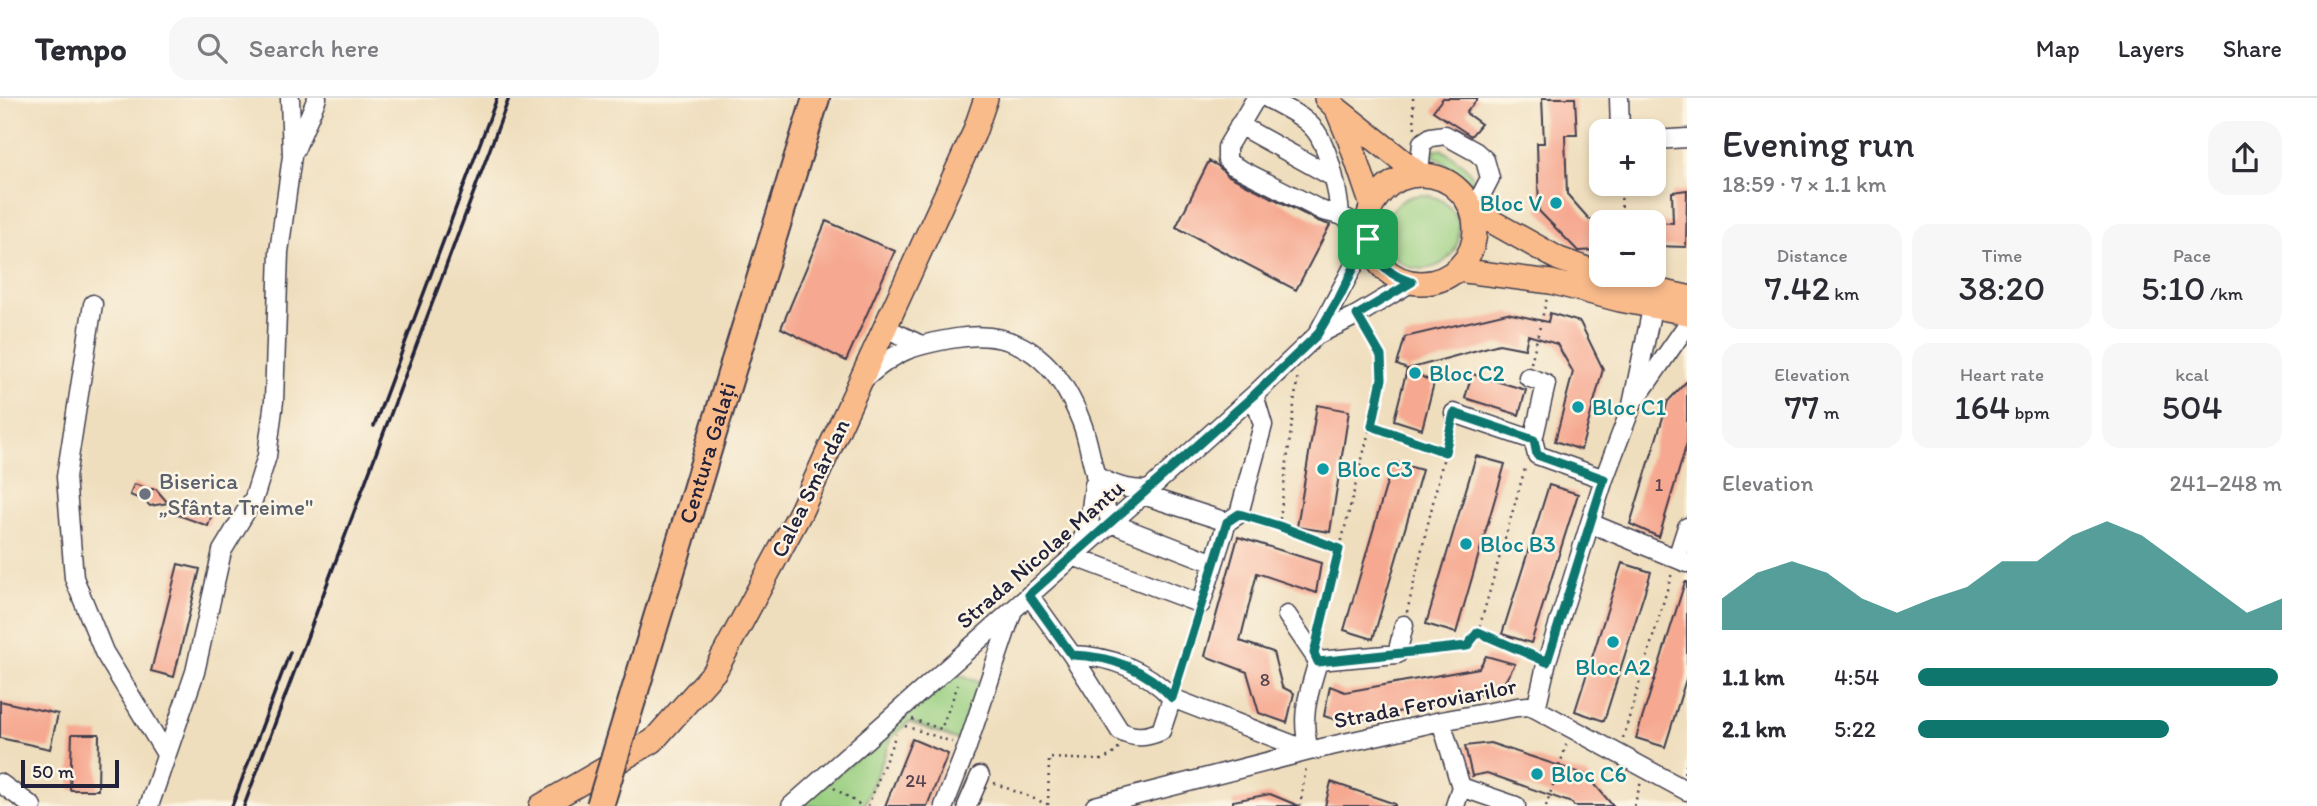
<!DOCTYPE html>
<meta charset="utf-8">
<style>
body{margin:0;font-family:Itim,sans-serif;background:#f7f7f7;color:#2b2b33;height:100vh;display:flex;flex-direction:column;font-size:26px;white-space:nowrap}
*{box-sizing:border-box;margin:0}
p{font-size:23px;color:#7c7c81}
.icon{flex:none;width:38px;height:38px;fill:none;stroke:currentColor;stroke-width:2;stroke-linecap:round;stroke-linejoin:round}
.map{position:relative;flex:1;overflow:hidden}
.details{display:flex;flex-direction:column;background:#fff;width:630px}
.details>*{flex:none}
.controls{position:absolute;left:1589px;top:21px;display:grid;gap:14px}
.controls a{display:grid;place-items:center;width:77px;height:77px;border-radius:14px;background:#fff;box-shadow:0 4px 10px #0003;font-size:35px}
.scale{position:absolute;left:21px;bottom:18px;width:98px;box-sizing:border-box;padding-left:7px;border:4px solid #22223b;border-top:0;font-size:19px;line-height:24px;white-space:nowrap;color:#22223b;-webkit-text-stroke:5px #fcf5e5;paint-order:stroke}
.pin{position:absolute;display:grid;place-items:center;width:60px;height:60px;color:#fff;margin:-30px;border-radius:14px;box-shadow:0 4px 10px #0006}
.round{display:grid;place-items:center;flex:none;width:74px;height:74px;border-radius:21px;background:#f7f7f7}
.summary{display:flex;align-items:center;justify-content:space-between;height:119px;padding:0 35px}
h1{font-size:38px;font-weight:600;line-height:52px}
.stats{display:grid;grid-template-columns:repeat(3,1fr);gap:10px;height:119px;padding:7px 35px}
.stats div{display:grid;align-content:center;border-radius:18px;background:#f7f7f7;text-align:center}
.stats b{font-size:35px;font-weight:600}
.stats small{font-size:19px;font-weight:400}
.stats p{font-size:19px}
.chart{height:196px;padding:14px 35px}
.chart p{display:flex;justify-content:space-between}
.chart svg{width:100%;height:126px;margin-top:7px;fill:#0f766e;opacity:.7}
ul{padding:0 35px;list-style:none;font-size:23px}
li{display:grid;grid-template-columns:112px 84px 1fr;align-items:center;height:52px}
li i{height:18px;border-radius:9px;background:#0f766e}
header{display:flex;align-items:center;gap:42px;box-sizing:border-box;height:98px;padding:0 35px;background:#fff;border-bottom:2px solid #e1e1e2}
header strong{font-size:33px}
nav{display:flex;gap:38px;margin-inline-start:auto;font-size:24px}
.search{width:490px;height:63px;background:#f7f7f7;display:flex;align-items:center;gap:18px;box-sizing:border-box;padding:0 24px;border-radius:21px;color:#7c7c81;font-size:26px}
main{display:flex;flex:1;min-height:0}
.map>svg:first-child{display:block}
</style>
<header>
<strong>Tempo</strong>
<div class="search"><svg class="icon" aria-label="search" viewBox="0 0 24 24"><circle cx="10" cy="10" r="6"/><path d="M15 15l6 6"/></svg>Search here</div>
<nav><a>Map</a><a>Layers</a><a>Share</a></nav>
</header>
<main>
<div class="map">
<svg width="1687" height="708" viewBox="0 0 1687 708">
<rect width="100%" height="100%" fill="#fcf5e5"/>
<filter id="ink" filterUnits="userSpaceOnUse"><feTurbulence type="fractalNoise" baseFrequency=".0143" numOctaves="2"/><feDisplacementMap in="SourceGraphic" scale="14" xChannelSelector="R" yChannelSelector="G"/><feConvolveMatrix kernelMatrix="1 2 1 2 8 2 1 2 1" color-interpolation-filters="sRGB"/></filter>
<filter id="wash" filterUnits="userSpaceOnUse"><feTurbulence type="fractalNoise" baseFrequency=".00686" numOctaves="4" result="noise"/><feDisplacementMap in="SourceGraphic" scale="28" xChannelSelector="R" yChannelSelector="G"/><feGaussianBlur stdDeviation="1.57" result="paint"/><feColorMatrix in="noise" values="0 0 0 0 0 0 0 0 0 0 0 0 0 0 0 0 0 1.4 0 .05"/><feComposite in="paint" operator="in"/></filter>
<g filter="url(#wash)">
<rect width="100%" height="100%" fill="#efdebd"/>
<path fill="#9acf81" stroke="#5e785e" stroke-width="2" d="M1441,51C1457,61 1471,70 1476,88L1426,52Z
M1385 134a37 37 0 1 1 74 0a37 37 0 1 1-74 0Z
M955,576L979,584L961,643L909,624L892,639L864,708H800Z"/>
<g id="blocks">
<path fill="#f6a890" d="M1443,0H1478L1466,15L1481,26L1471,38L1433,13Z
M1542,0H1575L1577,37H1565L1567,96L1589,121L1601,122V152L1578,153L1539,113L1537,45H1544Z
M1209,63L1218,68L1227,77L1318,123L1330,127L1296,192L1176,129Z
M1687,92L1686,149L1654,148V124L1673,125L1672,94Z
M826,123L895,153L846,263L781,230Z
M1507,215L1548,224L1550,215L1580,224L1603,271L1581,352L1555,343L1573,274L1557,246L1528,237L1525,251L1499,246L1408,271L1434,285L1422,331L1394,322L1407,271L1397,267L1405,239Z
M1472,276L1526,292L1519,317L1465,300Z
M1687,283V345L1659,439L1630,426L1668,303Z
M1317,307L1349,313L1330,434L1297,429Z
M1476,358L1505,366L1456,535L1426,526Z
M1393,364L1422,372L1373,541L1344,532Z
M134,386L149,391H156L168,405L150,408L145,403L130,397Z
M1549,387L1578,396L1531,545L1502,536Z
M180,402L213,413L208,428L175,416Z
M1238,439L1321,465L1316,495L1257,475L1240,543L1273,554L1282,589L1294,595L1287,625L1259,615L1247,574L1205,558Z
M1622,465L1651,474L1604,623L1575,613Z
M178,466L200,471L174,579L151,573Z
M1685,484H1687V578L1665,649L1636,640Z
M1486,558L1515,566L1500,592L1346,625L1324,618L1330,588L1345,594L1479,570Z
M0,603L58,616L50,651L0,640Z
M72,636H99L98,692H70Z
M912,641L948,656L927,708H885Z
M1490,645L1587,677L1613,708H1574L1572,705L1487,675L1472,678L1465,648Z
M1331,684L1395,706V708H1325Z
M1270,696L1299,708H1233V703Z"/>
</g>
</g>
<g filter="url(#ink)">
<use href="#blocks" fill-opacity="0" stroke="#413e4e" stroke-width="2"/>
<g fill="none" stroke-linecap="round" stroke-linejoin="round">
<g stroke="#413e4e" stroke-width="21">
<path id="minor" d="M1256,0L1227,49V62L1232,67L1323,113L1340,117L1367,131
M1267,0C1285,10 1309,20 1319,38C1331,59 1338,94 1340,117
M1619,0L1620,33
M1239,27L1333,79
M1654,42L1687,40
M295,52L317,0
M1419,76L1422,45L1431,39L1445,37L1476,54L1485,62L1490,80L1473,113
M93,206L66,379L74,480L104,554L166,656
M886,230L919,246
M1317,237L1368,141
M1528,279L1546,286L1533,342
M862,283C896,252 913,247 957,240C1021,230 1058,265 1081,323C1088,340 1090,358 1095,375C1099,392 1106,409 1111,425
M1638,298L1687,227
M1454,315L1533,342L1537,357L1604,381
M1095,377C1113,388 1128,392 1149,392
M1143,397L1227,424
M1111,425L1214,465
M1590,425L1687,465
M1078,451L1089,426L1094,387
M1073,458L1201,506L1227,424L1239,416L1263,327L1254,297
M1677,460L1687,429
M1029,497L1072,557L1120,633C1135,641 1147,639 1161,633L1172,600
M1287,517L1318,563C1308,599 1300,616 1309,653
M1072,557C1110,558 1147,572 1172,600L1309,653
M1318,563L1397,556L1404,527
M1536,611L1687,693
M1441,623L1461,689L1455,708
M0,685L32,708
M1461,689L1516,708
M149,708L195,574L222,453L254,400L267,358L274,303L279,154L292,58L290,0
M791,708L1143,397L1254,297L1317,237L1357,217L1412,184
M944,708L967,649L1012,515
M967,708L980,678
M1095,708L1309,653L1441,623L1517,609L1528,608L1536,611L1547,563L1590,425L1604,381L1632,307L1655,196"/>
</g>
<g stroke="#413e4e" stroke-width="26">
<path id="major" d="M1326,0L1337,11L1419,76
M1338,14L1350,43L1372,108
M1367 131a54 54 0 1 1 108 0a54 54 0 1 1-108 0Z
M1473,113L1559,161L1601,176
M1457,172L1551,184L1620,202L1687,215
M1602,177L1655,192L1687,199
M541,708L653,643L715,573L801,413L974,35L986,0"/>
</g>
<g stroke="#413e4e" stroke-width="30">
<path id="highway" d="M734,266L816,0"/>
</g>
<path stroke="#413e4e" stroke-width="2.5" stroke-dasharray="2 5" stroke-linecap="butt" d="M1413,0L1415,33
M1621,86L1622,124
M1531,265L1547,200
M1372,328L1445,354L1450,331
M1252,420L1338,451
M1279,428L1298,275
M1407,514L1445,354
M1478,534L1533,558
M1318,538L1382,281L1381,258L1365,231
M1414,554L1467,548L1478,534L1526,367
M1178,583L1197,519
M912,621L941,631L958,587
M905,628L952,644
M1623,640L1672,475
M1684,675L1687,664
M994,685L1047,706
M834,690L862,708
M1048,707L1049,660L1101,662L1112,657L1119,649
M868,708L896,636
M1300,708L1306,670
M1546,708L1567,645
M1634,708L1641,684"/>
<use href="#minor" stroke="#fff" stroke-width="18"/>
<use href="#major" stroke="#fabb8b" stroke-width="23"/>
<use href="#highway" stroke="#fabb8b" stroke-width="26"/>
<path stroke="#22223b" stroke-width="3.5" d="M374,328L497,0
M232,708L290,554
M244,708L509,0"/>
<g stroke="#413e4e" stroke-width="30" stroke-linecap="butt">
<g id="highway-bridge">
<path id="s1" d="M600,708L734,266"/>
</g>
</g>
<use href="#highway-bridge" stroke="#fabb8b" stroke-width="26"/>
</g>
</g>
<g fill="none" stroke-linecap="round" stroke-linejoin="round" filter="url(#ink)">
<g stroke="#fff" stroke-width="14">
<path id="route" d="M1368,141C1375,164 1389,178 1412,184L1357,217L1381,258L1382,281L1372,328L1445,354L1454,315L1534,342L1537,357L1604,381L1547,564L1478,534L1467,548L1318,564L1314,555L1339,451L1279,428L1239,416L1227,424L1172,600C1147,571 1110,558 1072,557L1029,497L1254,297L1317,237L1340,198Z"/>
</g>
<use href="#route" stroke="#0f766e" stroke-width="9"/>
</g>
<g fill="#0f9aa8" stroke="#fcf5e5" stroke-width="2.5">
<circle cx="1556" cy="105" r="7"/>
<circle cx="1415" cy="275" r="7"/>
<circle cx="1578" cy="309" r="7"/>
<circle cx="1323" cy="371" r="7"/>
<circle cx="1466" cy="446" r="7"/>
<circle cx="1613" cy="544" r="7"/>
<circle cx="1537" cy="676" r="7"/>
</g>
<circle fill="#6b7280" stroke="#fcf5e5" stroke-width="2.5" cx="145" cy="396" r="7"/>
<g text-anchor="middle" stroke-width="5" stroke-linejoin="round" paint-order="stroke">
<g font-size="19" fill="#574450">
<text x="1659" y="393">1</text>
<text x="1265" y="588">8</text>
<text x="916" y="689">24</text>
</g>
<g font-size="23" fill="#0d838f" stroke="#fcf5e5" text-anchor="start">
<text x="1542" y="113" text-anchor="end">Bloc V</text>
<text x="1429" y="283">Bloc C2</text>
<text x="1592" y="317">Bloc C1</text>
<text x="1337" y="379">Bloc C3</text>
<text x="1480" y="454">Bloc B3</text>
<text x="1613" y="577" text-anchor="middle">Bloc A2</text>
<text x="1551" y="684">Bloc C6</text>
</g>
<g font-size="23" fill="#22223b" stroke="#fcf5e5">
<text dy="8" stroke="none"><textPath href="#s1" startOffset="369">Centura Galați</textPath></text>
<text transform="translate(810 390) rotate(-64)" y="8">Calea Smârdan</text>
<text transform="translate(1040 456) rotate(-41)" y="8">Strada Nicolae Mantu</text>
<text transform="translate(1425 605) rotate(-11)" y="8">Strada Feroviarilor</text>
</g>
<g font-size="23" fill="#5b616d" stroke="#fcf5e5" text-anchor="start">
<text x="159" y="391">Biserica<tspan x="159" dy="26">„Sfânta Treime"</tspan></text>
</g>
</g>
</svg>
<div class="controls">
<a>+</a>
<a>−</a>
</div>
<div class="scale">50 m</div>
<div class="pin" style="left:1368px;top:141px;background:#1e9e55"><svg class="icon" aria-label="arrive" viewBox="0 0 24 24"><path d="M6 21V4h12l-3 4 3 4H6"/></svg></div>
</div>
<section class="details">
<div class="summary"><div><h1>Evening run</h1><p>18:59 · 7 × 1.1 km</p></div><a class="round"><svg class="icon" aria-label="share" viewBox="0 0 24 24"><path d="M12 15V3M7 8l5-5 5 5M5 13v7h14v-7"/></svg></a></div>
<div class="stats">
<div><p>Distance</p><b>7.42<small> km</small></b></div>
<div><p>Time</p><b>38:20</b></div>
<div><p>Pace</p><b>5:10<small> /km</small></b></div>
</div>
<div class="stats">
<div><p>Elevation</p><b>77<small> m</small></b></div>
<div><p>Heart rate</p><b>164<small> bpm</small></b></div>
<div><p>kcal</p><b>504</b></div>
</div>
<div class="chart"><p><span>Elevation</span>241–248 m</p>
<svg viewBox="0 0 160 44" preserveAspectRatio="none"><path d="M0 44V33L10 24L20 20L30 24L40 33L50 38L60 33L70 29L80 20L90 20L100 11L110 6L120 11L130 20L140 29L150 38L160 33V44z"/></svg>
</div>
<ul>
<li><b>1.1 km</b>4:54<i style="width:99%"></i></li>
<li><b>2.1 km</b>5:22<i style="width:69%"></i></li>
</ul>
</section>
</main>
